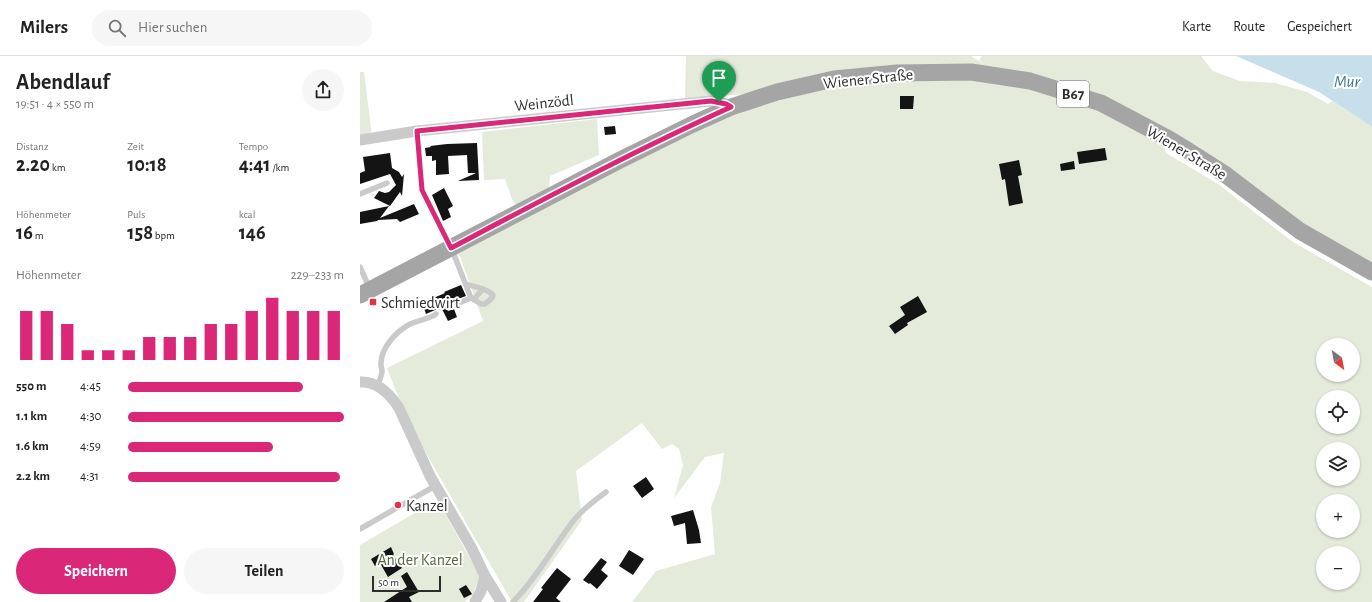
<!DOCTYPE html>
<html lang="de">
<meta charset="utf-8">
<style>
body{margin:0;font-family:"Alegreya Sans",sans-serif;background:#f6f6f6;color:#222;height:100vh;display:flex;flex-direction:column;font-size:15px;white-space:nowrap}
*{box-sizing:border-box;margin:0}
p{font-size:13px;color:#767676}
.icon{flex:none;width:22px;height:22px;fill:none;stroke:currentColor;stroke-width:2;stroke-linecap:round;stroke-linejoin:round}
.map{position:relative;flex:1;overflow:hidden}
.details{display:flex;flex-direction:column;background:#fff;width:360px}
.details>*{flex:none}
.needle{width:26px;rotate:148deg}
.controls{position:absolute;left:956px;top:282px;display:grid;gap:8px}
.controls a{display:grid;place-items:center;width:44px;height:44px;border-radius:50%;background:#fff;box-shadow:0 1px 3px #0004;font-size:20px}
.scale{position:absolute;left:12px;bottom:10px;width:69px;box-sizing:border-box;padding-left:4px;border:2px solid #2d2d2d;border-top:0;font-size:11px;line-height:14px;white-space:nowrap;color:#2d2d2d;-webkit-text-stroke:3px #fff;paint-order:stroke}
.pin{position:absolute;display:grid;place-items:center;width:34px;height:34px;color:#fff;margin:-41px -17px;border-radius:50% 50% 50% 0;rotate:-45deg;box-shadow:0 0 4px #0007}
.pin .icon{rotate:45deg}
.round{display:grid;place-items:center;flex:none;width:42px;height:42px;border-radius:21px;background:#f6f6f6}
.headline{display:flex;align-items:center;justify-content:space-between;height:68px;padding:0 16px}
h1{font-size:22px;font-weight:600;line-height:30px}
.metrics{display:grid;grid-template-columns:repeat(3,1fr);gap:6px;height:68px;padding:4px 16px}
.metrics div{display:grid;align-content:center}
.metrics b{font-size:20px;font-weight:600}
.metrics small{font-size:11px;font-weight:400}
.metrics p{font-size:11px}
.chart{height:112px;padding:8px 16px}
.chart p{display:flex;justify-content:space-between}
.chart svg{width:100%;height:72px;margin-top:4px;stroke:#db2777;stroke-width:6}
.action{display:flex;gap:8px;margin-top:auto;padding:8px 16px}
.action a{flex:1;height:46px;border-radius:24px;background:#db2777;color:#fff;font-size:16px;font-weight:600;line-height:46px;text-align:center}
.action a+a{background:#f6f6f6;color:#222}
ul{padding:0 16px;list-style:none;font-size:13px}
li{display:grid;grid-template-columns:64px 48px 1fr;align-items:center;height:30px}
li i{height:10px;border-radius:5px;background:#db2777}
header{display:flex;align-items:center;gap:24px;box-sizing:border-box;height:56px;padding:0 20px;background:#fff;border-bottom:1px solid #e0e0e0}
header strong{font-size:19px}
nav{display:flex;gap:22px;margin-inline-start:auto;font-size:14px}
.search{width:280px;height:36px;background:#f6f6f6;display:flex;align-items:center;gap:10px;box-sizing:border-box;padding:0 14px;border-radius:22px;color:#767676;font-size:15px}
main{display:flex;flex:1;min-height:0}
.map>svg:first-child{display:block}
</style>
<header>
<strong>Milers</strong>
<div class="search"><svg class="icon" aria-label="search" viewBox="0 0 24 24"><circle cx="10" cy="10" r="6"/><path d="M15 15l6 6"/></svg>Hier suchen</div>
<nav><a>Karte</a><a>Route</a><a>Gespeichert</a></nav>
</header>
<main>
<section class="details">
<div class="headline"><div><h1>Abendlauf</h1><p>19:51 · 4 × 550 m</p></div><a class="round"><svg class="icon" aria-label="share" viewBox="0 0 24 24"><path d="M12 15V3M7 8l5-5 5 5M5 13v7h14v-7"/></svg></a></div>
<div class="metrics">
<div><p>Distanz</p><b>2.20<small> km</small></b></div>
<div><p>Zeit</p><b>10:18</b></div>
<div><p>Tempo</p><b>4:41<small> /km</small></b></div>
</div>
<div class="metrics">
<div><p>Höhenmeter</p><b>16<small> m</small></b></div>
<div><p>Puls</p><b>158<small> bpm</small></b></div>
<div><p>kcal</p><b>146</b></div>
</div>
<div class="chart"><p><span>Höhenmeter</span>229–233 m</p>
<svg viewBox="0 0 160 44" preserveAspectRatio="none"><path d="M5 44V14M15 44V14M25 44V22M35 44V38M45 44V38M55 44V38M65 44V30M75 44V30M85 44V30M95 44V22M105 44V22M115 44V14M125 44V6M135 44V14M145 44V14M155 44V14"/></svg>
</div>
<ul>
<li><b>550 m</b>4:45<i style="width:81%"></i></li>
<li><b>1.1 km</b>4:30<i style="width:100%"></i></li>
<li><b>1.6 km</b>4:59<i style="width:67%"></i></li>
<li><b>2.2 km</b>4:31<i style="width:98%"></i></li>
</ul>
<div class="action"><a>Speichern</a><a>Teilen</a></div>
</section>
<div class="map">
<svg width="1012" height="546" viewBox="0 0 1012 546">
<rect width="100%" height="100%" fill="#fff"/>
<path fill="#e4ebdb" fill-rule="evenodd" d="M326,0H611L624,8L619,4L622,0H841L853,15L880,25L915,27L947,36L968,48L972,45L1012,71V208L945,169L880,119L830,88L727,35L704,26L646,15L389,38L325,42Z
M0,16H4L11,72V76L9,82L0,84Z
M537,17L703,28L804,90L806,97L858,128L933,186L1012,231V546H272L296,515L355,498L351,451L360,427L364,397L345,401L314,442L323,409L319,393L312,388L302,393L282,367L216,415L222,464L164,546H152L48,366L27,312L123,265L101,203H102L91,191L417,36ZM963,289H993V319H963ZM963,341H993V371H963ZM963,393H993V423H963ZM963,445H993V475H963ZM963,497H993V527H963Z
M237,63L239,99L190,120L189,133L157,151L152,143L145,123L124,124L122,76Z
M77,444L120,520L113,538L105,546H0V489Z"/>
<path fill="#c7dfeb" d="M876,0H1012V71L959,36Z"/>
<path fill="#141414" d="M540,40H554L553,53H540Z
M255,70L256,78L245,79L244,71Z
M117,87L119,124L98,125L116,117H108L107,99L88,100L89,118L76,119V104L72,105V100H66L65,92L71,91L70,90L87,88Z
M745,92L747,104L719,108L717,96Z
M30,97L32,112L39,116L42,121L44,118L42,140L40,136L30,150L14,142L19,135L25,137L29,136L36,129L30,118L0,128V117L5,115L3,101Z
M659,104L662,119L658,120L663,147L649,150L645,123L642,124L639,108Z
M714,105L715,113L701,115L700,108Z
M84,132L93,150L88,153L91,161L83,165L72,139Z
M54,148L59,158L40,166L37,163L18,164L17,165L0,168V156L29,150L20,162Z
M101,229L106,240L87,247L85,251L88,255L94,253L97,261L88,265L82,253L75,254L66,258L62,247L85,237L84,236Z
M558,240L567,256L547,267L548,269L535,278L529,270L545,259L540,251Z
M286,421L294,433L282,442L273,430Z
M333,454L339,474L341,487L327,488L325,467L314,470L311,460Z
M31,491L34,498L33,499L42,512L28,521L20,507L15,510L11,503Z
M269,494L284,503L273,519L259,510Z
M241,502L247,506L241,514L248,520L237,533L230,527L229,528L223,524Z
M197,512L211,523L196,542L201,546H173L183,533L181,532Z
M47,516L59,536L49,541L52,546H24L47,531L41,520Z
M106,529L112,538L104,542L99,533Z"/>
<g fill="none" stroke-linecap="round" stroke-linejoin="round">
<path stroke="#cacaca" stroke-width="5.5" d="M57,75L62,134L91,191L111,242L89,251
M0,138L27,127
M0,211L10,233
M106,228C114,231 127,232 133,239L132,242L125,248H121L111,242
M114,243L123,233
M18,330C19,325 22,319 22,315C22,313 21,311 21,309C20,292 37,275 50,268C58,264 70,263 76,258
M0,473L75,430
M153,546C177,522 193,491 214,464C223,453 235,444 246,436"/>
<path stroke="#cacaca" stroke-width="11" d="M0,84L57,75L351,45L366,48L371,51
M0,326C18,325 30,338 39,352L70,420L111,491L125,520L141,546
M115,546L121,535L125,520"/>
<path stroke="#a5a5a5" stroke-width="17" d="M0,239L260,104L333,68L371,51L417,36L474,23L537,17L611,16L670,25L741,47L809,83L827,94L866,119L940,175L1012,216"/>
</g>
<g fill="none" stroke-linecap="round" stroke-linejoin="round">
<g stroke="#fff" stroke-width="8">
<path id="route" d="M351,45L366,48L371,51C276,94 184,143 91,192L62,134L57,75Z"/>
</g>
<use href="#route" stroke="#db2777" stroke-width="5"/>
</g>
<g fill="#e3304b" stroke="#fff" stroke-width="1.5">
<rect x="9" y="242" width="8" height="8" rx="2"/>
<circle cx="38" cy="449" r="4"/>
</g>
<g text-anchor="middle" stroke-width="4" stroke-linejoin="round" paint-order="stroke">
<rect fill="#fff" stroke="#6c6c6c" stroke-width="1" x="697" y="25" width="32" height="26" rx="3"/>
<g font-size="15" font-weight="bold" fill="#2d2d2d">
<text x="713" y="43">B67</text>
</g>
<g font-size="16" fill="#2d2d2d" stroke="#fff">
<text transform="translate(508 22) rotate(-6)" y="6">Wiener Straße</text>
<text transform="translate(184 46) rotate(-6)" y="6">Weinzödl</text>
<text transform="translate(827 96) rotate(31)" y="6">Wiener Straße</text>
</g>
<g font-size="16" fill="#2d2d2d" stroke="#fff" text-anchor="start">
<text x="21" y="252">Schmiedwirt</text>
<text x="46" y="455">Kanzel</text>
</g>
<g font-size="16" fill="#54683b" stroke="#fff">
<text x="60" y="509">An der Kanzel</text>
</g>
<g font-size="17" font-style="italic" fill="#3c748e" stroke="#fff">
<text x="987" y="31">Mur</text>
</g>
</g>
</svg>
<div class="controls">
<a><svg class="needle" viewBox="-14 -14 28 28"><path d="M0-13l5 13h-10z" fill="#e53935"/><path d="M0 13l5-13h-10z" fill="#767676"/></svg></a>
<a><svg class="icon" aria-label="locate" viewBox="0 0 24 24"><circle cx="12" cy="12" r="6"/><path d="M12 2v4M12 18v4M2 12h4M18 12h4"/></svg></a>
<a><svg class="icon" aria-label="layers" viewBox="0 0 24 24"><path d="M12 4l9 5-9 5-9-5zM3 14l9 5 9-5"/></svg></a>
<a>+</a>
<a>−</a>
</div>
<div class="scale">50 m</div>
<div class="pin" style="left:359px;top:46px;background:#1e9e55"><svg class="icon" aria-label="arrive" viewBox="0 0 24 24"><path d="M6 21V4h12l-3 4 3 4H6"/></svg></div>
</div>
</main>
